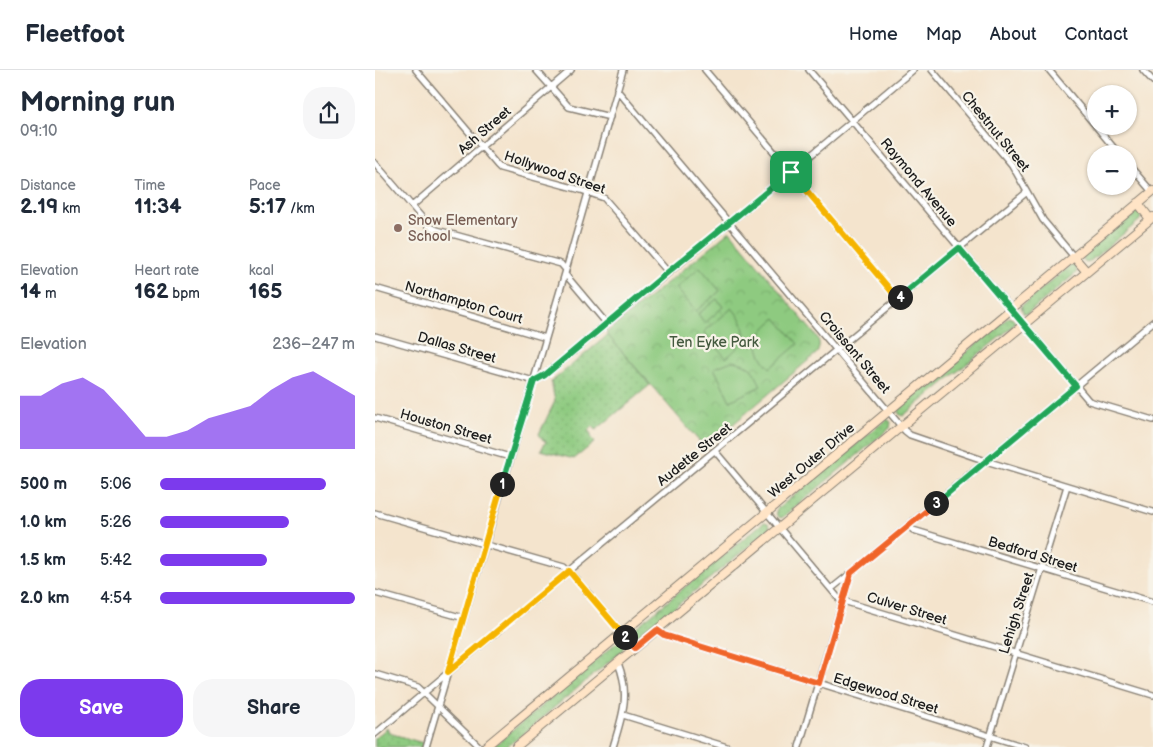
<!DOCTYPE html>
<meta charset="utf-8">
<style>
body{margin:0;font-family:"Balsamiq Sans",sans-serif;background:#f6f6f7;color:#1f2937;height:100vh;display:flex;flex-direction:column;font-size:19px;white-space:nowrap}
*{box-sizing:border-box;margin:0}
p{font-size:16px;color:#747a83}
.icon{flex:none;width:28px;height:28px;fill:none;stroke:currentColor;stroke-width:2;stroke-linecap:round;stroke-linejoin:round}
.map{position:relative;flex:1;overflow:hidden}
.sheet{display:flex;flex-direction:column;background:#fff;width:375px}
.sheet>*{flex:none}
.tools{position:absolute;left:712px;top:15px;display:grid;gap:10px}
.tools a{display:grid;place-items:center;width:50px;height:50px;border-radius:50%;background:#fff;box-shadow:0 1px 4px #0004;font-size:25px}
.pin{position:absolute;display:grid;place-items:center;width:42px;height:42px;color:#fff;margin:-21px;border-radius:10px;box-shadow:0 2px 8px #0006}
.km{position:absolute;width:25px;height:25px;margin:-12px;border-radius:50%;background:#222;color:#fff;font-size:14px;line-height:25px;text-align:center}
.round{display:grid;place-items:center;flex:none;width:52px;height:52px;border-radius:20px;background:#f6f6f7}
.overview{display:flex;align-items:center;justify-content:space-between;height:85px;padding:0 20px}
h1{font-size:28px;font-weight:600;line-height:38px}
.stats{display:grid;grid-template-columns:repeat(3,1fr);gap:8px;height:85px;padding:5px 20px}
.stats div{display:grid;align-content:center}
.stats b{font-size:21px;font-weight:600}
.stats small{font-size:14px;font-weight:400}
.stats p{font-size:14px}
.chart{height:140px;padding:10px 20px}
.chart p{display:flex;justify-content:space-between}
.chart svg{width:100%;height:90px;margin-top:5px;fill:#7c3aed;opacity:.7}
.primary-button{display:flex;gap:10px;margin-top:auto;padding:10px 20px}
.primary-button a{flex:1;height:58px;border-radius:20px;background:#7c3aed;color:#fff;font-size:20px;font-weight:600;line-height:58px;text-align:center}
.primary-button a+a{background:#f6f6f7;color:#1f2937}
ul{padding:0 20px;list-style:none;font-size:16px}
li{display:grid;grid-template-columns:80px 60px 1fr;align-items:center;height:38px}
li i{height:12px;border-radius:6px;background:#7c3aed}
header{display:flex;align-items:center;gap:30px;box-sizing:border-box;height:70px;padding:0 25px;background:#fff;border-bottom:1px solid #e0e1e3}
header strong{font-size:24px}
nav{display:flex;gap:28px;margin-inline-start:auto;font-size:18px}
main{display:flex;flex:1;min-height:0}
.map>svg:first-child{display:block}
</style>
<header>
<strong>Fleetfoot</strong>
<nav><a>Home</a><a>Map</a><a>About</a><a>Contact</a></nav>
</header>
<main>
<section class="sheet">
<div class="overview"><div><h1>Morning run</h1><p>09:10</p></div><a class="round"><svg class="icon" aria-label="share" viewBox="0 0 24 24"><path d="M12 15V3M7 8l5-5 5 5M5 13v7h14v-7"/></svg></a></div>
<div class="stats">
<div><p>Distance</p><b>2.19<small> km</small></b></div>
<div><p>Time</p><b>11:34</b></div>
<div><p>Pace</p><b>5:17<small> /km</small></b></div>
</div>
<div class="stats">
<div><p>Elevation</p><b>14<small> m</small></b></div>
<div><p>Heart rate</p><b>162<small> bpm</small></b></div>
<div><p>kcal</p><b>165</b></div>
</div>
<div class="chart"><p><span>Elevation</span>236–247 m</p>
<svg viewBox="0 0 160 44" preserveAspectRatio="none"><path d="M0 44V18L10 18L20 12L30 9L40 15L50 26L60 38L70 38L80 35L90 29L100 26L110 23L120 15L130 9L140 6L150 12L160 18V44z"/></svg>
</div>
<ul>
<li><b>500 m</b>5:06<i style="width:85%"></i></li>
<li><b>1.0 km</b>5:26<i style="width:66%"></i></li>
<li><b>1.5 km</b>5:42<i style="width:55%"></i></li>
<li><b>2.0 km</b>4:54<i style="width:100%"></i></li>
</ul>
<div class="primary-button"><a>Save</a><a>Share</a></div>
</section>
<div class="map">
<svg width="778" height="677" viewBox="0 0 778 677">
<defs>
<pattern id="grass-dots" width="8" height="8" patternUnits="userSpaceOnUse" patternTransform="scale(1.25)"><rect width="8" height="8" fill="#8eca80"/><path d="M2 2h.1M6 6h.1" fill="none" stroke="#7aad6e" stroke-width="1.8" stroke-linecap="round"/></pattern>
<pattern id="park-crowns" width="20" height="18" patternUnits="userSpaceOnUse" patternTransform="scale(1.25)"><rect width="20" height="18" fill="#8eca80"/><path d="M2 6a3 3 0 1 1 6 0M12 15a3 3 0 1 1 6 0" fill="none" stroke="#7aad6e"/></pattern>
</defs>
<rect width="100%" height="100%" fill="#f7f3e8"/>
<filter id="ink" filterUnits="userSpaceOnUse"><feTurbulence type="fractalNoise" baseFrequency=".02" numOctaves="2"/><feDisplacementMap in="SourceGraphic" scale="10" xChannelSelector="R" yChannelSelector="G"/><feConvolveMatrix kernelMatrix="1 2 1 2 8 2 1 2 1" color-interpolation-filters="sRGB"/></filter>
<filter id="wash" filterUnits="userSpaceOnUse"><feTurbulence type="fractalNoise" baseFrequency=".0096" numOctaves="4" result="noise"/><feDisplacementMap in="SourceGraphic" scale="20" xChannelSelector="R" yChannelSelector="G"/><feGaussianBlur stdDeviation="1.12" result="paint"/><feColorMatrix in="noise" values="0 0 0 0 0 0 0 0 0 0 0 0 0 0 0 0 0 1.4 0 .05"/><feComposite in="paint" operator="in"/></filter>
<g filter="url(#wash)">
<rect width="100%" height="100%" fill="#f4e4cd"/>
<path fill="url(#grass-dots)" stroke="#55734e" d="M759,142H764L766,144L765,150L713,193L709,192L707,186L709,184Z
M696,195H700L702,197L701,203L652,244L648,243L646,236Z
M634,247L638,249L640,252L637,257L528,346L524,344V338Z
M233,265L275,315L221,360L218,356L213,360L216,364V368L220,372L199,389L166,380L171,371L168,370L164,364L180,331L176,312Z
M512,349L516,352L515,358L408,447L406,448L402,446L401,440Z
M389,452L393,453L395,456L393,460L268,564L265,566L261,565L260,558Z
M241,573L248,574V580L132,677H118Z
M12,658L14,663L48,673L47,677H0V668Z"/>
<path fill="url(#park-crowns)" stroke="#55734e" d="M355,161L442,267C445,273 445,277 442,283L330,378L231,263Z"/>
<path fill="#8eca80" stroke="#55734e" d="M325,197L345,221L321,241L301,218Z
M342,229L348,237L330,253L323,244Z
M357,238C375,258 372,272 351,288L329,262Z
M401,248L423,274L395,298C377,278 380,264 401,248Z
M357,291C374,293 379,300 386,316L355,331L339,298Z"/>
</g>
<g filter="url(#ink)">
<g fill="none" stroke-linecap="round" stroke-linejoin="round">
<g stroke="#888074" stroke-width="8">
<path id="minor" d="M41,0L122,95L125,98L206,120L229,128L293,202
M161,0L194,37L235,47
M330,0L523,229
M434,0L714,331L778,350
M557,0L637,95L668,150L699,187
M674,0L744,84
M768,0L778,11
M242,20L530,361L535,365L611,391L778,442
M0,93L54,156L62,160L186,194L191,200
M754,95L777,122
M37,136L196,0
M190,204L232,254
M0,218L171,268
M0,266L159,311L170,305C292,203 416,103 538,0
M0,348L135,387
M340,381L465,530L778,625
M0,443L189,497L202,510L260,578
M534,456L538,460L778,532
M456,519L476,503
M0,523L89,548
M282,560L289,565L650,677
M0,604L43,617L105,677
M248,645L352,677
M0,664L187,507L652,122
M51,677L191,200L248,0
M238,677C247,646 256,625 243,593
M424,677L476,503L778,252
M612,677L692,416"/>
</g>
<g stroke="#888074" stroke-width="10">
<path id="secondary" d="M763,133L775,149
M699,187L712,202
M110,677L778,121
M141,677L778,147"/>
</g>
<use href="#minor" stroke="#fff" stroke-width="5"/>
<use href="#secondary" stroke="#ffe4c6" stroke-width="8"/>
</g>
</g>
<g fill="none" stroke-linecap="round" stroke-linejoin="round" filter="url(#ink)">
<g stroke="#fff" stroke-width="10">
<path id="split-1" d="M127,414L159,311L170,305L293,202L416,102"/>
</g>
<g stroke="#fff" stroke-width="10">
<path id="split-2" d="M127,414L73,602L194,501L250,567"/>
</g>
<g stroke="#fff" stroke-width="10">
<path id="split-3" d="M250,567L260,578L282,560L289,565L444,613L476,503L561,433"/>
</g>
<g stroke="#fff" stroke-width="10">
<path id="split-4" d="M525,227L584,178L701,316L561,433"/>
</g>
<g stroke="#fff" stroke-width="10">
<path id="split-5" d="M416,102L523,229L525,227"/>
</g>
<use href="#split-1" stroke="#22a559" stroke-width="6"/>
<use href="#split-2" stroke="#f5b400" stroke-width="6"/>
<use href="#split-3" stroke="#f0652b" stroke-width="6"/>
<use href="#split-4" stroke="#22a559" stroke-width="6"/>
<use href="#split-5" stroke="#f5b400" stroke-width="6"/>
</g>
<circle fill="#8d6e63" stroke="#f7f3e8" stroke-width="2" cx="23" cy="158" r="5"/>
<g text-anchor="middle" stroke-width="4.5" stroke-linejoin="round" paint-order="stroke">
<g font-size="14" fill="#1c1c1c" stroke="#f7f3e8">
<text transform="translate(109 60) rotate(-41)" y="5">Ash Street</text>
<text transform="translate(621 61) rotate(51)" y="5">Chestnut Street</text>
<text transform="translate(180 102) rotate(19)" y="5">Hollywood Street</text>
<text transform="translate(544 112) rotate(50)" y="5">Raymond Avenue</text>
<text transform="translate(89 232) rotate(16)" y="5">Northampton Court</text>
<text transform="translate(82 277) rotate(16)" y="5">Dallas Street</text>
<text transform="translate(480 282) rotate(50)" y="5">Croissant Street</text>
<text transform="translate(71 356) rotate(16)" y="5">Houston Street</text>
<text transform="translate(319 384) rotate(-39)" y="5">Audette Street</text>
<text transform="translate(436 390) rotate(-40)" y="5">West Outer Drive</text>
<text transform="translate(658 484) rotate(17)" y="5">Bedford Street</text>
<text transform="translate(532 538) rotate(17)" y="5">Culver Street</text>
<text transform="translate(641 543) rotate(-72)" y="5">Lehigh Street</text>
<text transform="translate(511 623) rotate(17)" y="5">Edgewood Street</text>
</g>
<g font-size="14" fill="#785e54" stroke="#f7f3e8" text-anchor="start">
<text x="33" y="155">Snow Elementary<tspan x="33" dy="16">School</tspan></text>
</g>
<g font-size="14" fill="#44593f" stroke="#f7f3e8">
<text x="339" y="277">Ten Eyke Park</text>
</g>
</g>
</svg>
<div class="tools">
<a>+</a>
<a>−</a>
</div>
<div class="pin" style="left:416px;top:102px;background:#1e9e55"><svg class="icon" aria-label="arrive" viewBox="0 0 24 24"><path d="M6 21V4h12l-3 4 3 4H6"/></svg></div>
<b class="km" style="left:127px;top:414px">1</b>
<b class="km" style="left:250px;top:567px">2</b>
<b class="km" style="left:561px;top:433px">3</b>
<b class="km" style="left:525px;top:227px">4</b>
</div>
</main>
